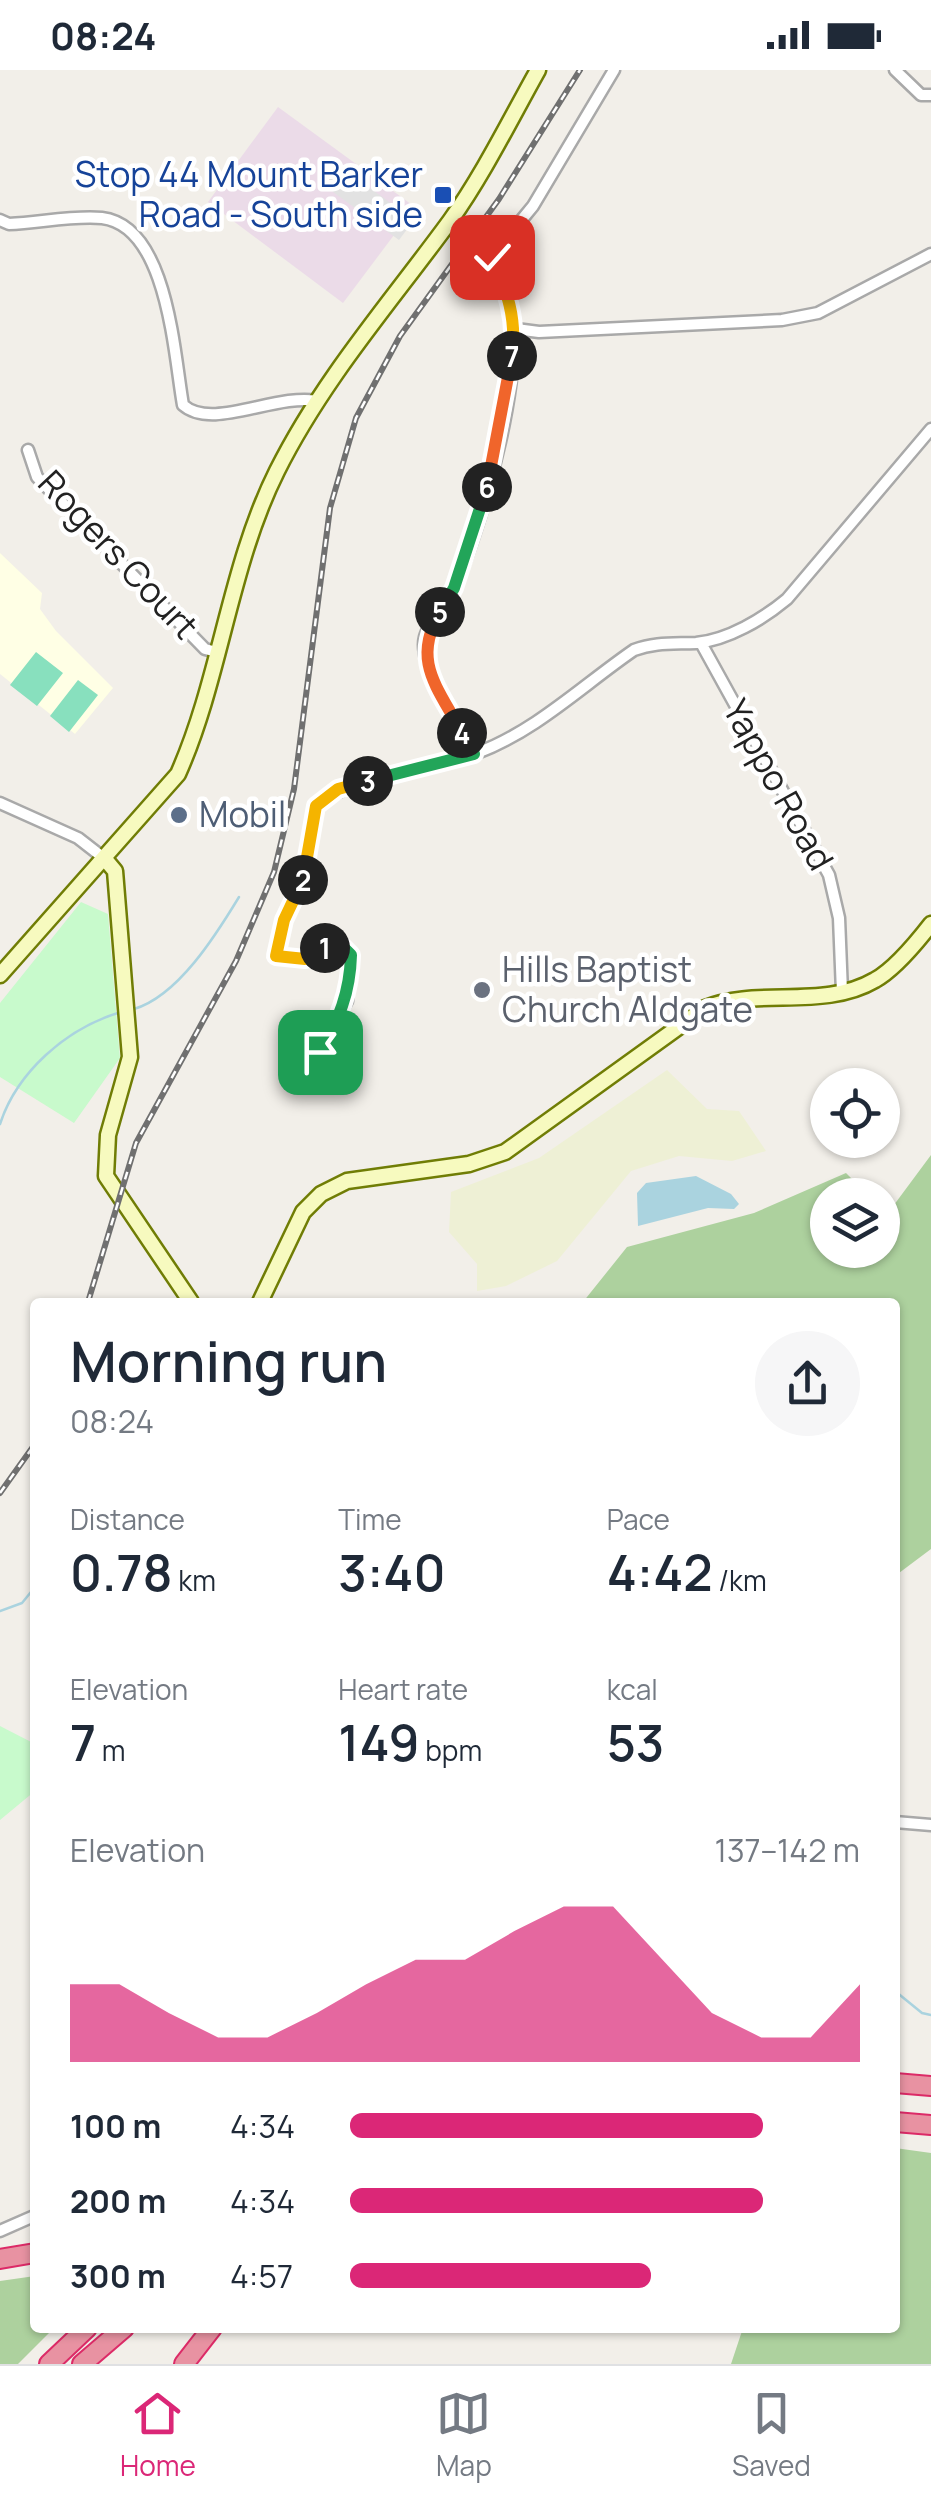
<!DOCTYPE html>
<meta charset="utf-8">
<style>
body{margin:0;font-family:Manrope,sans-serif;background:#f6f6f7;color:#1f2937;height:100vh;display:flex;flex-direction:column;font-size:38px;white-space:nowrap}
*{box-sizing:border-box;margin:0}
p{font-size:32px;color:#747a83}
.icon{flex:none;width:55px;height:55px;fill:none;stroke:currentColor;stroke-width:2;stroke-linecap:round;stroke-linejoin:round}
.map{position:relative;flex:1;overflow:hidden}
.drawer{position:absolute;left:30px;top:1228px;width:870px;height:1035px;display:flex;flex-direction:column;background:#fff;border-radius:10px;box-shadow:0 2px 8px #0004}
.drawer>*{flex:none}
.fabs{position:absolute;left:810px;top:998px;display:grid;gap:20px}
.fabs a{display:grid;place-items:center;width:90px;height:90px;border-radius:50%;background:#fff;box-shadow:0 2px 8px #0004;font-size:50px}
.pin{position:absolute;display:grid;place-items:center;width:85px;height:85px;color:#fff;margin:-42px;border-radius:20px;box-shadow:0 5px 15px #0006}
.km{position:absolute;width:50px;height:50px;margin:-25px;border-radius:50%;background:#222;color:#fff;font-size:28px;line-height:50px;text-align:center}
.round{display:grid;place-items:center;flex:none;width:105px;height:105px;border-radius:52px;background:#f6f6f7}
.overview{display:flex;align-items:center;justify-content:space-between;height:170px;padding:0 40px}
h1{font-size:55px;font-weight:600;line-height:75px}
.metrics{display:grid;grid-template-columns:repeat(3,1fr);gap:15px;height:170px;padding:10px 40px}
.metrics div{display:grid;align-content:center}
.metrics b{font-size:50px;font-weight:600}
.metrics small{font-size:28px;font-weight:400}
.metrics p{font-size:28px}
.chart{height:280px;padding:20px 40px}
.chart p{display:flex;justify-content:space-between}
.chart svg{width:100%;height:180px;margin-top:10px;fill:#db2777;opacity:.7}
ul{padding:0 40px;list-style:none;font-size:32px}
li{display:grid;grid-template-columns:160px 120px 1fr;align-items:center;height:75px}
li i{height:25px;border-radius:12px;background:#db2777}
.status{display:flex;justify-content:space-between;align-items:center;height:70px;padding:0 50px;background:#fff;direction:ltr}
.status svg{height:28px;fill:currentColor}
.tab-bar{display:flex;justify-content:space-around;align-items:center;height:140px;border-top:2px solid #e0e1e3;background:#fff;font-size:28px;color:#747a83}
.tab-bar a{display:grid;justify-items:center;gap:5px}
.tab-bar .selected{color:#db2777}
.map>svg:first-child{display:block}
</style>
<div class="status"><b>08:24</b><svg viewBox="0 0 49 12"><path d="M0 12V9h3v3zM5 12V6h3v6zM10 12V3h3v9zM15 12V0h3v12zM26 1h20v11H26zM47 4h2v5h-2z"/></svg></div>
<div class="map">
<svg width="931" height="2294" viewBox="0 0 931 2294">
<rect width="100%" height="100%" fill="#f2efe9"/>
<path fill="#ebdbe8" d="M278,37L415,137L343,233L208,132Z"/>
<path fill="#ffffe5" d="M0,483L42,523L40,539L56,561L113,618L75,664L0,604Z"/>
<path fill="#eef0d5" d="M667,1000L707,1039L739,1041L766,1081L732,1091L679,1086L631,1101L557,1191L506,1216L477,1221V1194L449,1162L451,1122L539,1088Z"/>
<path fill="#add19e" d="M931,1085V1479L895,1506V1232H583L627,1177L754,1143L846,1103L868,1125H828V1180H882L883,1139L888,1143Z
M895,2078L931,2083V2294H731L743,2258H895Z
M35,2206V2258H54L18,2294H0V2211Z"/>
<path fill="#c8facc" d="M81,832L108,844L120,988L74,1053L0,1007V933Z
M0,1656L35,1674V1721L0,1750Z"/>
<path fill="#88e0be" d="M36,582L63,603L37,636L10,615Z
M78,610L98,625L69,662L50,646Z"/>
<path fill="#e2e2e2" d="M326,86L414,150L399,170L329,119L332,114L323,108L328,101L320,95Z"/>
<path fill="#aad3df" d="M696,1106L731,1124L739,1134L734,1139L708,1138L638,1156L637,1123L646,1113Z"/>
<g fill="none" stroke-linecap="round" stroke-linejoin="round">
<path stroke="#aad3df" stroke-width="2.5" d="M134,939C178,926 216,865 239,827
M0,1054C17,1002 66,959 118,943
M0,1541L22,1533L35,1517
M895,1921L922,1943L931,1945"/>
<g stroke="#a9a9a9" stroke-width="15">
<path id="street" d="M895,0L921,25H931
M451,149C477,171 500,193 509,227C528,296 484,447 456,514C448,532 430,549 425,567C417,597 459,657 474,684
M0,150L9,154C39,153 73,145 102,148C168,156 174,285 183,335C212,361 276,323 317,331
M491,187L533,136L614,0
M516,259L539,262L782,250L818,243L931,184
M28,380L37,407L205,579L217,582
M701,573L829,805L839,848L842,922
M0,733L78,768L105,789
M320,982L347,931L351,885L342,876C317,876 302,895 276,886L284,850L303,809L316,736C361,701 424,703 477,683C536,661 583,615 634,580C655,572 673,574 696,573C728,570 763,549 787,529L931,359
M895,1752L931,1755
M0,2161L34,2146"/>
</g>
<g stroke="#707d05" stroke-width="19">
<path id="secondary" d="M105,789L115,801L130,987L108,1065L106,1106L191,1232
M0,905L178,704C221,607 229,497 277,401C323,309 390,233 450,151C483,105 510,50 538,0
M260,1232L303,1142L321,1124L347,1111L469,1094L505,1082L705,938C758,917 824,940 875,910C895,899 917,872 931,854"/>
</g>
<g stroke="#dc2a67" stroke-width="22">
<path id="highway" d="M895,2013L931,2016
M895,2052L931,2055
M0,2189L35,2183
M49,2294L87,2258
M82,2294L124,2258
M184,2294L212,2258"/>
</g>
<use href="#street" stroke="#fff" stroke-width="10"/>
<use href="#secondary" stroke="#f7fabf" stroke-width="14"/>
<use href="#highway" stroke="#e892a2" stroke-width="18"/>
<g stroke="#707070" stroke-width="6">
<path id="rail" d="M88,1232L136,1073L236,891L274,802L294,719L330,438L356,348L400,266L499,129L580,0
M0,1423L35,1374"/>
</g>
<use href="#rail" stroke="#fff" stroke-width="2.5" stroke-dasharray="8" stroke-linecap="butt"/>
</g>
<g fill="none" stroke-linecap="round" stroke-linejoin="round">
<g stroke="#fff" stroke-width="20">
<path id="split-1" d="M320,982C339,949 350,923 351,885L342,876L325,878"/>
</g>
<g stroke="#fff" stroke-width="20">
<path id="split-2" d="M303,810L284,850L276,886L305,889L325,878"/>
</g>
<g stroke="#fff" stroke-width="20">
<path id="split-3" d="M303,810L316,736L338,719L368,711"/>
</g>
<g stroke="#fff" stroke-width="20">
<path id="split-4" d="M368,711L474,684L462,663"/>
</g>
<g stroke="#fff" stroke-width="20">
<path id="split-5" d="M440,542C411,592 438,617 462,663"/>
</g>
<g stroke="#fff" stroke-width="20">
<path id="split-6" d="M440,542L454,518L487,417"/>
</g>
<g stroke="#fff" stroke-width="20">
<path id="split-7" d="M487,417L512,286"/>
</g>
<g stroke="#fff" stroke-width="20">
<path id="split-8" d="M492,187C507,221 517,248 512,286"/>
</g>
<use href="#split-1" stroke="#22a559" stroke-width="12"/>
<use href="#split-2" stroke="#f5b400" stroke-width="12"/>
<use href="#split-3" stroke="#f5b400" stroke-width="12"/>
<use href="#split-4" stroke="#22a559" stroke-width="12"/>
<use href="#split-5" stroke="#f0652b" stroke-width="12"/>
<use href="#split-6" stroke="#22a559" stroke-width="12"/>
<use href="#split-7" stroke="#f0652b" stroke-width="12"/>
<use href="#split-8" stroke="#f5b400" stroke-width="12"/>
</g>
<rect fill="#1a4fb4" stroke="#fff" stroke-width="4" x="433" y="115" width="20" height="20" rx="5"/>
<circle fill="#5c6f8a" stroke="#fff" stroke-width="4" cx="179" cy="745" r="10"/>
<circle fill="#6b7280" stroke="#fff" stroke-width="4" cx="482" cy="920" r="10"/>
<g text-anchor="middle" stroke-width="9" stroke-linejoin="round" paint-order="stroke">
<g font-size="35" fill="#164399" stroke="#fff" text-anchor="end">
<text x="423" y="117">Stop 44 Mount Barker<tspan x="423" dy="40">Road - South side</tspan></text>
</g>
<g font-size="35" fill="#222" stroke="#fff">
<text transform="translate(118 485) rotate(47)" y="12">Rogers Court</text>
<text transform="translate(778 715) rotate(61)" y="12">Yappo Road</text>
</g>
<g font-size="35" fill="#4e5e75" stroke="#fff" text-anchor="start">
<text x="199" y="757">Mobil</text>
</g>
<g font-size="35" fill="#5b616d" stroke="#fff" text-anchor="start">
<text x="502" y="912">Hills Baptist<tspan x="502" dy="40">Church Aldgate</tspan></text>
</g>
</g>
</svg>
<div class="fabs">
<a><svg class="icon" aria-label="locate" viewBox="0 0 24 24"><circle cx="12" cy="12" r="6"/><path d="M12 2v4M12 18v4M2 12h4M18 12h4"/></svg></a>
<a><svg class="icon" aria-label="layers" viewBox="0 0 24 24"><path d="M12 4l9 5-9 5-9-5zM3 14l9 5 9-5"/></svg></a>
</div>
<div class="pin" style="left:320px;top:982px;background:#1e9e55"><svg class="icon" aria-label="arrive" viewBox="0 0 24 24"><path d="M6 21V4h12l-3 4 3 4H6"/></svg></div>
<div class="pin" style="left:492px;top:187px;background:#d93025"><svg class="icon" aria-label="check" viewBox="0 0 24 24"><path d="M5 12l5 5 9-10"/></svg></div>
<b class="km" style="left:325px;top:878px">1</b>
<b class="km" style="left:303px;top:810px">2</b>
<b class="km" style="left:368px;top:711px">3</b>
<b class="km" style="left:462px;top:663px">4</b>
<b class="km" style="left:440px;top:542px">5</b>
<b class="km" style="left:487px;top:417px">6</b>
<b class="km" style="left:512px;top:286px">7</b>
<section class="drawer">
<div class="overview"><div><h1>Morning run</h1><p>08:24</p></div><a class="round"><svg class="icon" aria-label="share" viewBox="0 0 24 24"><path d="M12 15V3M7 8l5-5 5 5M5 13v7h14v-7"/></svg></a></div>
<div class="metrics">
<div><p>Distance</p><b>0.78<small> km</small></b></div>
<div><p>Time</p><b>3:40</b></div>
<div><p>Pace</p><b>4:42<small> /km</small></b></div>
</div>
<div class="metrics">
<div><p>Elevation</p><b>7<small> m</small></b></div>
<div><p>Heart rate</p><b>149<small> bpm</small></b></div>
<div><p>kcal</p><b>53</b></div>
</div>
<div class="chart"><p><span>Elevation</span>137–142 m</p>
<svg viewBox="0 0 160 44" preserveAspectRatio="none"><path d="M0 44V25L10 25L20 32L30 38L40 38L50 32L60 25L70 19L80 19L90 12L100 6L110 6L120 19L130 32L140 38L150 38L160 25V44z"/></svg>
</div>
<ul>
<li><b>100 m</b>4:34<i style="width:81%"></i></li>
<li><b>200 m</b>4:34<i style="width:81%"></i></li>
<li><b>300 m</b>4:57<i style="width:59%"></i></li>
</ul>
</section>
</div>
<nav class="tab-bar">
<a class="selected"><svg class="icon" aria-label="home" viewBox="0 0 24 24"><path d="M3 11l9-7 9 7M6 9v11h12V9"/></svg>Home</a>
<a><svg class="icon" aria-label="map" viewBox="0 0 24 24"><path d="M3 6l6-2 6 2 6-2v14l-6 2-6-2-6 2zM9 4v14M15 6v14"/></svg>Map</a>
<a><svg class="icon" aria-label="saved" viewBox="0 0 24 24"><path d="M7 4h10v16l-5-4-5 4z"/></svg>Saved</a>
</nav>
